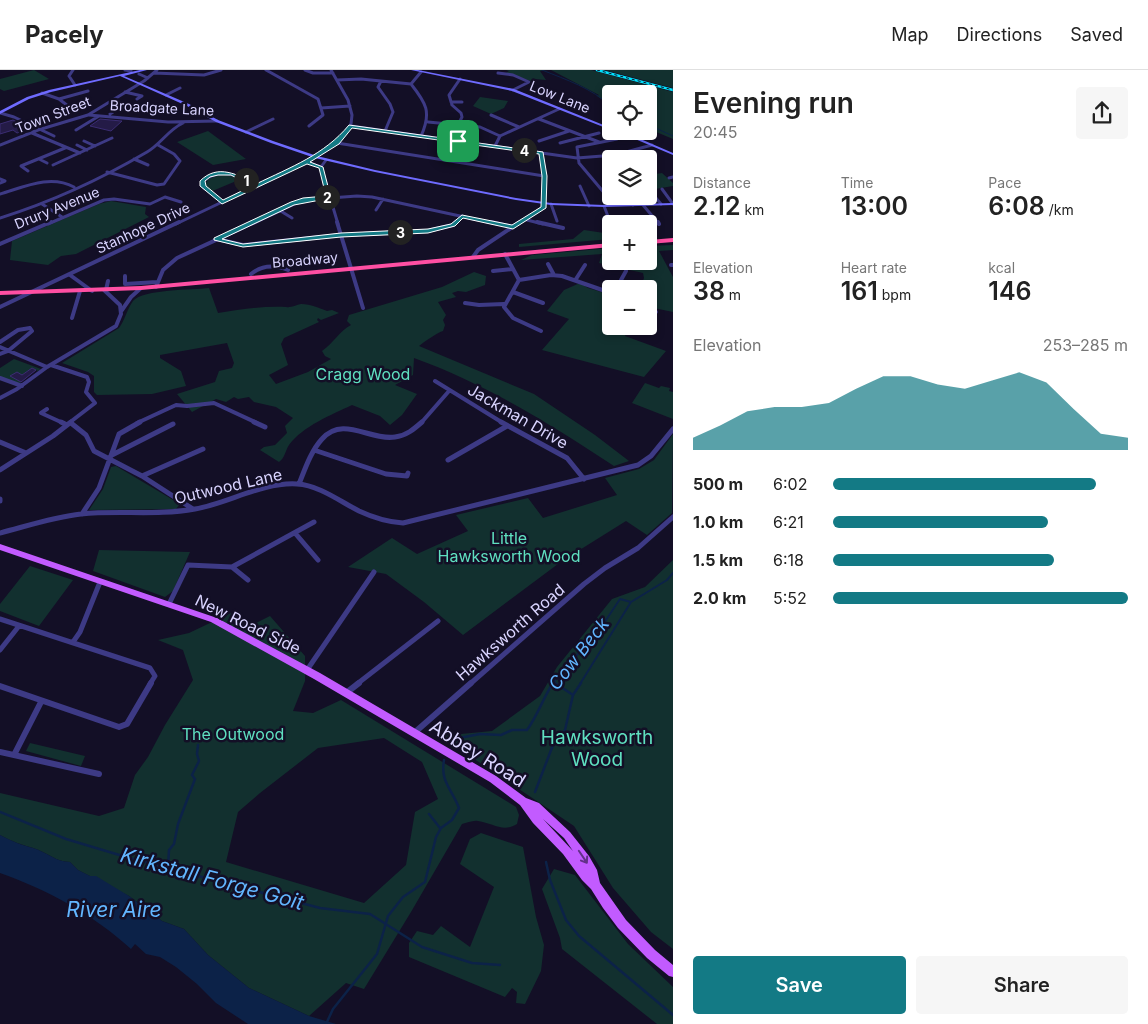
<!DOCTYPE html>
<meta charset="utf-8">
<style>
body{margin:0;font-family:Inter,sans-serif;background:#f6f6f6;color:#222;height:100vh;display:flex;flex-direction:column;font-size:19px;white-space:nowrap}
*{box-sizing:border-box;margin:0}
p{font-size:16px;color:#767676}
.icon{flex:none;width:28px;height:28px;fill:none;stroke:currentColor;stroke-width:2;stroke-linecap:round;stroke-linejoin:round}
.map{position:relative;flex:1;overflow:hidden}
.side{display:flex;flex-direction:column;background:#fff;width:475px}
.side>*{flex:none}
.tools{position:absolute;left:602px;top:15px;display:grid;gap:10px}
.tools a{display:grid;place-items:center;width:55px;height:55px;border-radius:5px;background:#fff;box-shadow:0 2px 8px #0003;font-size:25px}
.pin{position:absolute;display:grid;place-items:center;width:42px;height:42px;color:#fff;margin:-21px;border-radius:10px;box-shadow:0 2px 8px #0006}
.km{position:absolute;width:25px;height:25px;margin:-12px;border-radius:50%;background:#222;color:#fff;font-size:14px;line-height:25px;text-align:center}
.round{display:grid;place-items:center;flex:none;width:52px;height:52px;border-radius:5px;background:#f6f6f6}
.headline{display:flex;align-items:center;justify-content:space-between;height:85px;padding:0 20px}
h1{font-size:28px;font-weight:600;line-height:38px}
.figures{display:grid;grid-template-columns:repeat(3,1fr);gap:8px;height:85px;padding:5px 20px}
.figures div{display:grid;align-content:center}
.figures b{font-size:25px;font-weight:600}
.figures small{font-size:14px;font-weight:400}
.figures p{font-size:14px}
.chart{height:140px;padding:10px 20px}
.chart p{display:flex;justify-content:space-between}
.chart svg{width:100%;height:90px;margin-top:5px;fill:#137a85;opacity:.7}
.action{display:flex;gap:10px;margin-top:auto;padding:10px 20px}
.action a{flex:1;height:58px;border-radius:5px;background:#137a85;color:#fff;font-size:20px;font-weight:600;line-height:58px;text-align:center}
.action a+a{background:#f6f6f6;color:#222}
ul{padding:0 20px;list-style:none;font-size:16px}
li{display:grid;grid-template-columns:80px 60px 1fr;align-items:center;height:38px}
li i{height:12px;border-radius:6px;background:#137a85}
header{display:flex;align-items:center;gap:30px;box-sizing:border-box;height:70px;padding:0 25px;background:#fff;border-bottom:1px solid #e0e0e0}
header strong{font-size:24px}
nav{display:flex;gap:28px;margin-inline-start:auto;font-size:18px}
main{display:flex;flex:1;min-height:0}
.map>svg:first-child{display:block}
</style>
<header>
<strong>Pacely</strong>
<nav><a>Map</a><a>Directions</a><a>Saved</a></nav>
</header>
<main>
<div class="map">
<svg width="673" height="954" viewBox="0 0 673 954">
<rect width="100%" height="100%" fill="#130f26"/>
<path fill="#12302f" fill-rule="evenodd" d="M34,0L49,9L4,21L0,19V9Z
M506,0H548L540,1L546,10L535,9L531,11L506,3L509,1Z
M551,0H591L673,22V69L649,59V24H611V36L597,26L599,25Z
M605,0H673V18Z
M480,27L508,31L504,38L491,44L473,36Z
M208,61L246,89L213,95L177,72Z
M662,103L673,113V116L649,120V105Z
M227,104L241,109L210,122L205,116L208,109L219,105Z
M111,131L146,137L145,144L149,147L76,184L61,186L48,195L10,190L12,171L99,134Z
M584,160L611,164V169L519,177V174L573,169Z
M673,175V180L659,181L673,207V242L649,237V219H640L644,208L643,203L599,193L602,184L521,190L532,185L611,178V191H649V176Z
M474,202L486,206L485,215L466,222L458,221L452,223L456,227L438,232L446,245L443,250L445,255L443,261C438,262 424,272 419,276L534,324L595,365L629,391L614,396C550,354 486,314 414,288L413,305L395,315L417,324L402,345L390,355L380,346L352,335C331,345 303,356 289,375C285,381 285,388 279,392L260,380L264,377L275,375L287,363L285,356L293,348L276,337L254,332L249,327L238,329L234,327L226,332L216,329L192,342L177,324L215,312L219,301L232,298L234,293L227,273L160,285V288L181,301L186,316L152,324L97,325L94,322V306L88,302L62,293L119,258C125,250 127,239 133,231C143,219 193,220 209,218L218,243C241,239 263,236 286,237C291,238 296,235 301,234C311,234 319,238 327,241L332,240L339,243L321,250L318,248L317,250L319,252L284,268L281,274L288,295L269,305L276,314L308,302L331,289L325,286L322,281C334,273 338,262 351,255L347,251L349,245L442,217Z
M580,213L588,218L611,225V256H629L625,266L666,281L644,307L542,280L569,249L547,241L564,220Z
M14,289L41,299L38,301L32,298L22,305L11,306L21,312L19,314L0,307V298Z
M645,313L659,318L661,316L670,318L669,321L673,322V349L632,333Z
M673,364L672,443L647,465L626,451L562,491L463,565L424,532L386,504L348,497L392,468L417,484L468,461L456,445L528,428L543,448L617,425L605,408L639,399L654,390Z
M116,396L180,434L176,439L89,440L103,419L111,397Z
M99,480L190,482L173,521L165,527L93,501Z
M673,490V879L651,862L613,818L574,756L440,666L492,661L540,626L557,597L612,529L645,517Z
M30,496L73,510L39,556L0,541V534Z
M231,543L252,555L270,546L305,586V611L293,641L313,643L341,630L516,737L519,745L517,754C503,763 493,753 478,751C473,750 467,753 462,754L411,842L364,919L346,913L309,946L249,918L208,885L184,859L162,851L129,826L78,800L70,792C56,792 47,782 33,778C22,775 11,771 0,765V723L99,746L124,738L135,705L148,687L165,655L193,610L183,580L158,570L189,563ZM384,668L422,692L438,729L415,742L406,795L364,833L226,792L238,742L260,723L318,678Z
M30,673L85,686L81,696L26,681Z
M481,763L523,777L536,847L544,875L541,901L525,934L516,933L517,922L512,918L505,927L409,887V873L417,861L433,865L441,856L470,877L494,817L460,794L470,769Z
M554,799L575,805L628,874L673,917V954H657L562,879L560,868L542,819Z"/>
<path fill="#0c2248" d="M0,765C12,771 21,775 33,778C47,782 56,792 70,792L78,800L90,806H96L129,826L162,851L184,859L208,885L249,918L309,946L336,954H248L216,933L197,914L176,897L160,887L146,884L135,874L131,879C94,845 48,820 0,803Z"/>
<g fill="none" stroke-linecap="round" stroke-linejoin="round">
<path stroke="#0c2248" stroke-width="1" d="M542,0C567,10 591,18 611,36
M649,55L673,66"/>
<path stroke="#0c2248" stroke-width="2" d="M554,612L557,614
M552,614L602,556L620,529L631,532
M580,614L631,532L667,510L673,503"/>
<path stroke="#0c2248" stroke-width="2.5" d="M555,613L573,625
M450,672L459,668L480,664L501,665L512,660H527C538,645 543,628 553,613
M535,722L553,675L565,660L573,625L581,613
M0,742L66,769L126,787L320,838L370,844L422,877L472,893L500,895
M429,744L440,758
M546,792L550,810L566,850L579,866L673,945
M168,797L169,780L174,774L178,754L195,709L192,705L199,691L197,684L198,675
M326,954L333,939L377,884L388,846L403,827L425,812L436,767L441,758L452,750L459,738C452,719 440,712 444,690"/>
</g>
<path fill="#241b47" stroke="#3b2d73" d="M100,49L121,51H122L111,61L90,56Z
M13,50L30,59L17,63L13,60L0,64V54Z
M32,298L36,300L21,312L10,306L17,302L22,305Z"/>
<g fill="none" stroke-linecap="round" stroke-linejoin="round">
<path stroke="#312d47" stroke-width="3" stroke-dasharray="3 1" stroke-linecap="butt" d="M111,35L115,36"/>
<path stroke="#3d3a85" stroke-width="3" d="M73,0L69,6L75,15
M125,0L131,1
M266,0L318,29L323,45L309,56
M305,0L313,3H333
M421,2L411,14C426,33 432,42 421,66
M154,3L204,5L221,0
M498,3L513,5L529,12L513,20
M139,4L148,8
M337,10L361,9L411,14
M381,11L378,17L390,34L393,42L385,61
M125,22L142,26L137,29
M42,23L59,29L88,21
M166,25L180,18
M59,29L68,36
M451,32H462
M321,38L350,36
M0,43L14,47L54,66
M110,44L124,35
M89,45L168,52L217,51
M491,45L519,57
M539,49L599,72
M428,52L480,57L500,66L495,76
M458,55L462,47L461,43L452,35L449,25L460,9
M351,56L577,88L615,85L652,75
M76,60L99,46
M246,62L273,49
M32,63L80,83
M500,66L559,39
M84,71L95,76
M539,71L569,61
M337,73L544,106
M560,73L599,63
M0,75L38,60L88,45L144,11L157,0
M77,75L87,80
M628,82L636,89
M39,89L47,93
M134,89L148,95
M326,90L321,97L338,154
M306,92L321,97
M53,95L112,68
M28,101L21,96L65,78
M107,102L157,115L164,114L180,91L174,84L158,75
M669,108L673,107
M0,109L5,111L0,113
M580,116L589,136
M662,119L673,134
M650,121L661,134
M0,124C24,117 50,104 74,117
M606,125L579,93L577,77L617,69L625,64
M626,126L633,135
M641,126L648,134
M222,132L203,117V111C221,97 238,105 256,116
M42,134L62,147
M551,134L557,151
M643,135L659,154
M604,136L611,154
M279,140L292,148
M376,140L383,129
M0,148C51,132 101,109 147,82C161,74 168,60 183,53
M527,150L543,154
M48,154L104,130L114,129L150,134L165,127L181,132
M176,154L306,92L340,70L351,54L352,45L348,30L331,0
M252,154L303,130L357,126L372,127L497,154
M454,154L462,146
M518,154L543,137L544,106L542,83"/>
<path stroke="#3d3a85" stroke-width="4" d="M337,152L363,238
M491,152L513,157
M537,152L563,158
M658,152L659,154
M217,169L243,175L341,165L427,161L453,155L456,152
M0,174L51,152
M505,184L519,210L504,237L513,248L541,261
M473,187L478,180L520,152
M548,194L554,205
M671,195H673
M493,201L513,199
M251,204C262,195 275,195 288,200
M70,205L92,221
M125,206V214L157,212
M576,209L585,195
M519,210L551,205L562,206L611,223
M156,217L163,200L177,188L255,152
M623,219L624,216L621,210L626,201
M106,220L108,211
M513,222L543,233
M465,233L479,235L504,234
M0,237L179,152
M122,240L131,227L141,218
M649,240L656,242
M72,248L80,221
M0,272L18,260L30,258L32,261L8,281L0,284
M0,277L47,297
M51,295L87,307L89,312L86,322L95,333L69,353
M0,308L22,316
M435,311L503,353
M0,328L17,319L47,297L116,256L121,244L120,235L104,220
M47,339L41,343L63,353
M137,353L176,335L187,336L214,333L257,353
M421,353L449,321"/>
<path stroke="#3d3a85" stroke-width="5" d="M61,352L67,355
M254,352L265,357
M501,352L567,388L584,409
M71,353L86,365L94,381L142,406L193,439
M0,372L26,383
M314,380L386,404L407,406L408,403
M112,385L173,354
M448,390L507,356
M0,400L53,366L71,352
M142,406L203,379
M299,414C305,399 311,381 322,369C343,345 370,371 395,367C406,366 414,359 422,352
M0,429V431
M82,444L99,418L119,364L140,352
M0,463C27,456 54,447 81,444C119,440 157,446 195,439C229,433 262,412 297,414C319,415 341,432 359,441C374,448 387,452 403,453L638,395L651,386L673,359
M295,463L318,490
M232,497L248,510
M169,534L188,495L232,497L314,452
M0,549L150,598L155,606L150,614
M73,572L80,562L100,512
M0,580L19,556
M307,600L374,502
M357,614L438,551
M470,614L584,514L605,498L638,478L673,447"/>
<path stroke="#3d3a85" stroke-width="6" d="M0,616L119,657L127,654L151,613
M346,623L359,613
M414,663L471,613
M0,682L99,704
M14,685L41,632"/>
<path fill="#6f6bff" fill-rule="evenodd" d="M140,0H147L124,6L189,34L218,50L273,71L317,86L375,100L516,128L551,133L604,135L673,133V135L604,137L551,135L516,130L375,102L315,88L271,73L216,52L187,36L120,6L51,22L29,29L0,44V41L27,27L49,20Z
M411,0H418L514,19L611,58V60L512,21Z
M616,61H622L673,83V85Z"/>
<path fill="#c25bff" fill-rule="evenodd" d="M0,474L217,548L320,603L496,706L526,728L539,733L570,762L589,786L597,800L600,813L626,850L655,880L673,895V907L669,906L647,888L618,858L603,838L591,819L582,810L563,784L533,753L520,735L490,712L314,609L211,552L0,480ZM543,749L564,768L573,781Z"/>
<path fill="#ff4fa3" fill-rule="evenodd" d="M673,168V172L649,174V170Z
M611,173V177L141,220L0,225V221L141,216Z"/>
<g stroke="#00e5ff" stroke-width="2.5">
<path id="rail" d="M597,0L673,20"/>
</g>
<use href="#rail" stroke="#130f26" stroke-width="1" stroke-dasharray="3" stroke-linecap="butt"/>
</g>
<defs><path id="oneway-shaft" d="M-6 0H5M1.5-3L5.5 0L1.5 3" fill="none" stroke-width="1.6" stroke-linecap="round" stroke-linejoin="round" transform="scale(1.25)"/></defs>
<use stroke="#623188" href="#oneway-shaft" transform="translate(583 787) rotate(56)"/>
<path fill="#137a85" stroke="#fff" fill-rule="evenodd" d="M349,55L543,82L547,106L546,138L513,159L463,148L455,156L428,163L341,167L243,177L214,170V168L291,132L303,128L326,126L319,98L307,94L222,134L200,116V111C218,93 238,105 256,114C291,97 324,85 349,55ZM352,58L539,84L542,106L541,137L512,155L462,145L451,154L428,159L341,163L243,174L222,169L294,135L331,128L323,97L310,92L339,74ZM218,105H231L252,116L223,130L206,116L205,111L210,107Z"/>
<g text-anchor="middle" stroke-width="5" stroke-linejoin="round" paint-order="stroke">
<g font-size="14" fill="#d9d4ff" stroke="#130f26">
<text transform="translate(560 27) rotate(22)" y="5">Low Lane</text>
<text transform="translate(162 38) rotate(3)" y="5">Broadgate Lane</text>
<text transform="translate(53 45) rotate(-21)" y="5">Town Street</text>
<text transform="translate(57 138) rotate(-22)" y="5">Drury Avenue</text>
<text transform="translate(143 158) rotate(-25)" y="5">Stanhope Drive</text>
<text transform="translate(305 190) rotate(-5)" y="5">Broadway</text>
</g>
<g font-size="16" fill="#5fe0c0" stroke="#130f26">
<text x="363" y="310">Cragg Wood</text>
<text x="509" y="474">Little<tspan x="509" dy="18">Hawksworth Wood</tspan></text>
<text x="233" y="670">The Outwood</text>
</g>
<g font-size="16" fill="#d9d4ff" stroke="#130f26">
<text transform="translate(518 346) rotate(30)" y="6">Jackman Drive</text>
<text transform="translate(228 416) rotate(-13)" y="6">Outwood Lane</text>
<text transform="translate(248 554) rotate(26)" y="6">New Road Side</text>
<text transform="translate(510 562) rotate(-41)" y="6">Hawksworth Road</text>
</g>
<g font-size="18" font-style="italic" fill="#62b6ff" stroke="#130f26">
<text transform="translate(579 584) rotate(-52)" y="6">Cow Beck</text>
</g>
<g font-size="19" fill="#5fe0c0" stroke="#130f26">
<text x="597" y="674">Hawksworth<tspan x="597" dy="22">Wood</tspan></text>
</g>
<g font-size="19" fill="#d9d4ff" stroke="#130f26">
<text transform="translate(478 683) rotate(32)" y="7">Abbey Road</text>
</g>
<g font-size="21" font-style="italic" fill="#62b6ff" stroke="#130f26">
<text transform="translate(212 809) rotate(15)" y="7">Kirkstall Forge Goit</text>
<text x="114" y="847">River Aire</text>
</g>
</g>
</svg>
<div class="tools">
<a><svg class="icon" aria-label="locate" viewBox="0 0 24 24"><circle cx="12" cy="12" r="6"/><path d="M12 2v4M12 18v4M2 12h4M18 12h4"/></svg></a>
<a><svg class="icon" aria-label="layers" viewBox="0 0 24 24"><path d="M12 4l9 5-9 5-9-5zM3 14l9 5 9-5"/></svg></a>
<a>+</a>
<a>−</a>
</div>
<div class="pin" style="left:458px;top:71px;background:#1e9e55"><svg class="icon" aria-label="arrive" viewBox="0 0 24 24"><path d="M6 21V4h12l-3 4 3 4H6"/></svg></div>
<b class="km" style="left:246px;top:110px">1</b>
<b class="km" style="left:327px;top:127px">2</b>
<b class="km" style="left:400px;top:162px">3</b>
<b class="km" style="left:524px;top:80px">4</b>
</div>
<section class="side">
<div class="headline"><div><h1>Evening run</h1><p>20:45</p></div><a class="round"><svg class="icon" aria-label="share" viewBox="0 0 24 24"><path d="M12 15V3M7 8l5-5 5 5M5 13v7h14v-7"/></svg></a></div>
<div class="figures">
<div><p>Distance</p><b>2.12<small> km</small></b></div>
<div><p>Time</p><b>13:00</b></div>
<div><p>Pace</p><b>6:08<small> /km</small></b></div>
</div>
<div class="figures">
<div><p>Elevation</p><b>38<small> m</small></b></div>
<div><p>Heart rate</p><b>161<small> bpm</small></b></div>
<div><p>kcal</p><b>146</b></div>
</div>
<div class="chart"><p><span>Elevation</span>253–285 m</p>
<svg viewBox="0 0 160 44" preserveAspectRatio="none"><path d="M0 44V38L10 32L20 25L30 23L40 23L50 21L60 14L70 8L80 8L90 12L100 14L110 10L120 6L130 11L140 24L150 36L160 38V44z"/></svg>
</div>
<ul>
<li><b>500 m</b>6:02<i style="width:89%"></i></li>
<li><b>1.0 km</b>6:21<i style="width:73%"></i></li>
<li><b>1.5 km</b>6:18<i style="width:75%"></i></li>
<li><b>2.0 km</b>5:52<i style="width:100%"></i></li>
</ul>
<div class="action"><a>Save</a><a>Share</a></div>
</section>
</main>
